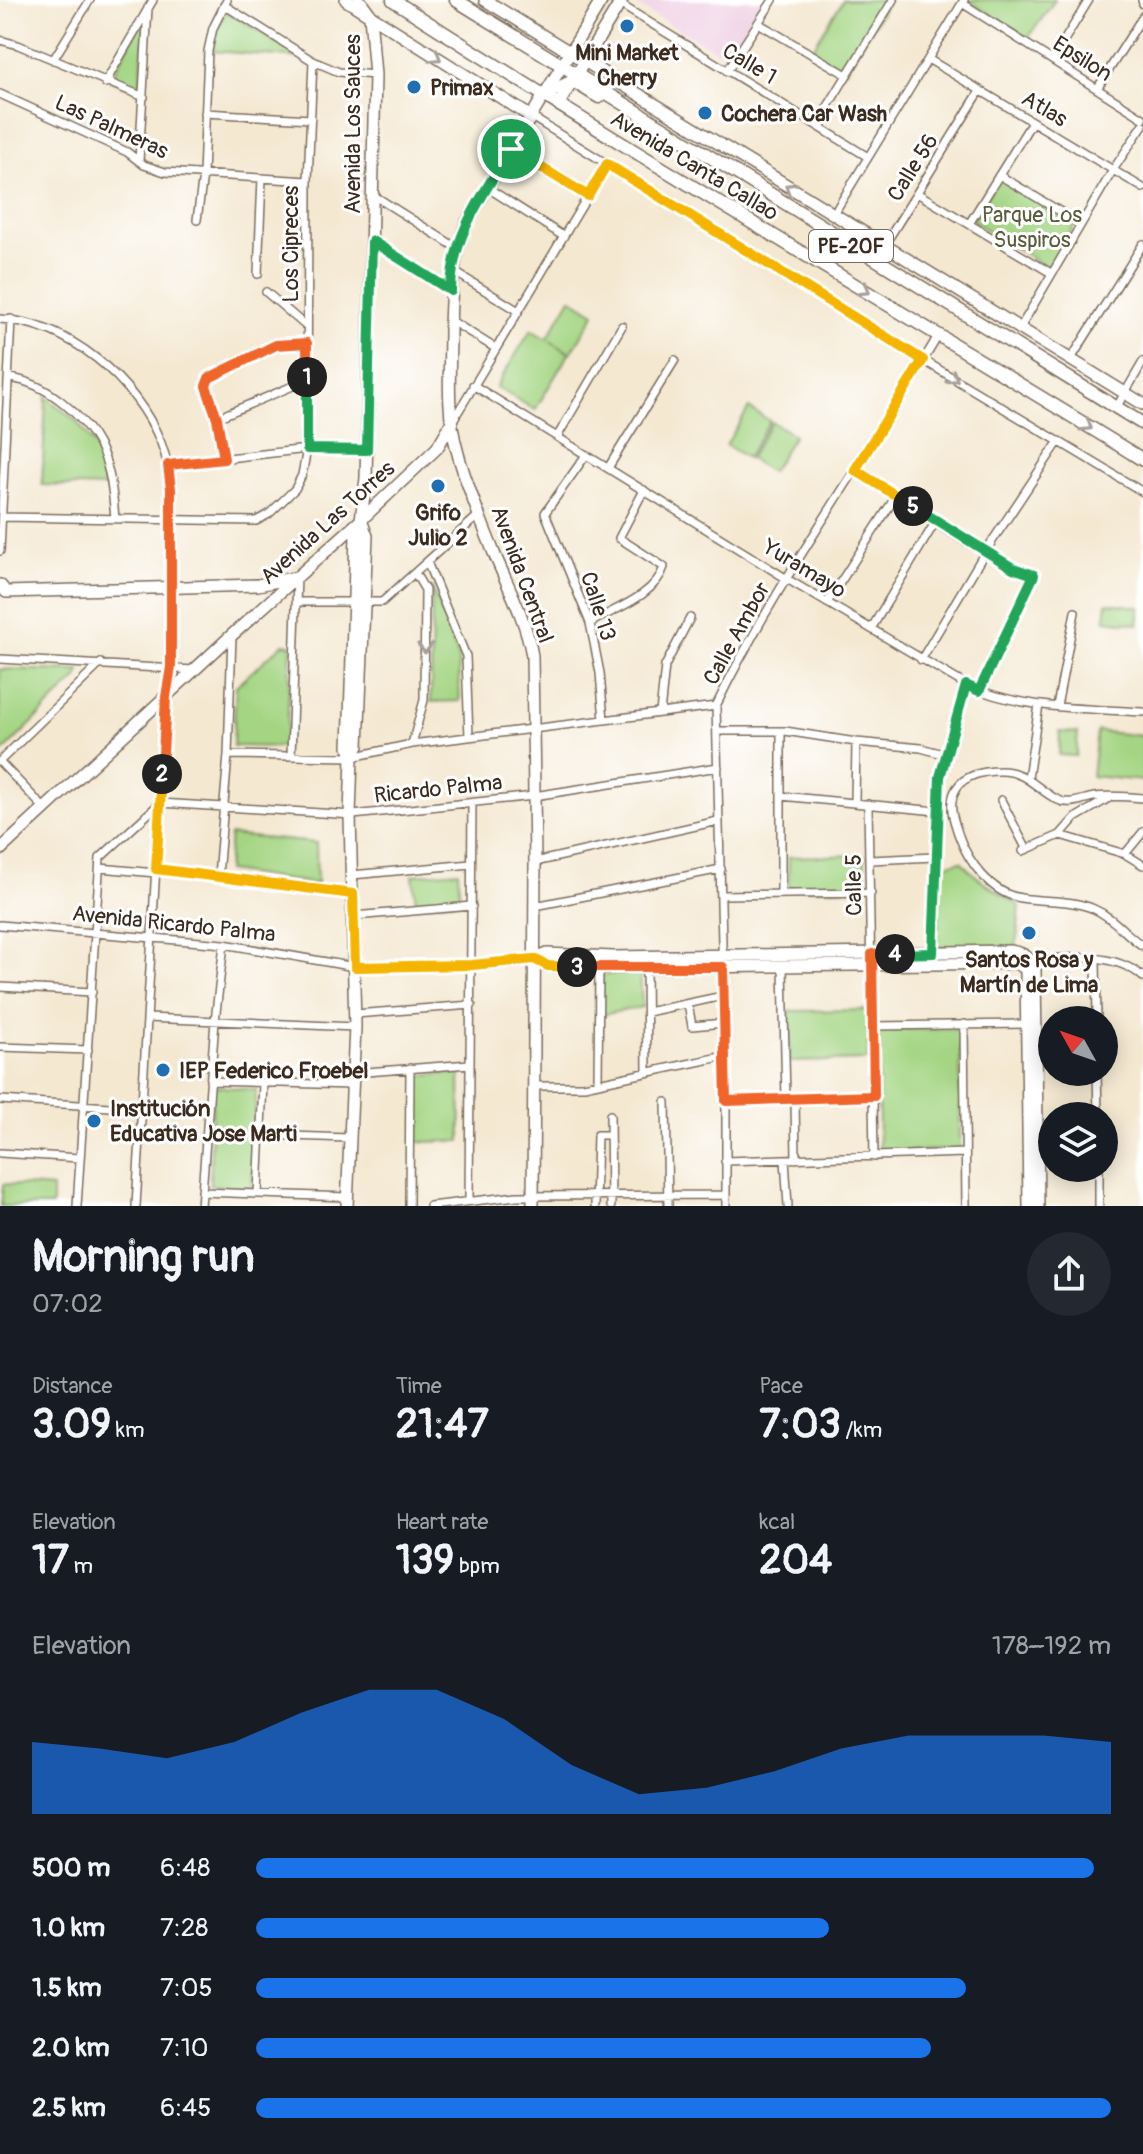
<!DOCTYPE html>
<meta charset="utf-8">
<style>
body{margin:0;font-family:Pangolin,sans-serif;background:#242831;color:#f1f3f6;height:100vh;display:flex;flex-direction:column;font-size:30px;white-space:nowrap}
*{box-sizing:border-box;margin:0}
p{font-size:26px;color:#9ea1a6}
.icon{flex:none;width:44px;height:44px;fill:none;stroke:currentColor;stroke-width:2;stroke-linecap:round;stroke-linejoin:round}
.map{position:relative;height:1206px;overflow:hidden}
.drawer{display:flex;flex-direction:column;background:#171b24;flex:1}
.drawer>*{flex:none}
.needle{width:52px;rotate:310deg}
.controls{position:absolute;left:1038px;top:1006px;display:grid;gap:16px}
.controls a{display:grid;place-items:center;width:80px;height:80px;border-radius:50%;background:#171b24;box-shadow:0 4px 20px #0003;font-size:40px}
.pin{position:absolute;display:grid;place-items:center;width:68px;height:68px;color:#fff;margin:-34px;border:4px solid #fff;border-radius:50%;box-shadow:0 2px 8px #0007}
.km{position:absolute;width:40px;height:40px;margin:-20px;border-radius:50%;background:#222;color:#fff;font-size:22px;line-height:40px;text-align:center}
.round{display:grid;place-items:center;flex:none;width:84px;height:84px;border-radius:42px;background:#242831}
.head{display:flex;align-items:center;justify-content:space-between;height:136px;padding:0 32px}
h1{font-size:44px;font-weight:700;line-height:60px}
.stats{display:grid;grid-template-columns:repeat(3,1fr);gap:12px;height:136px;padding:8px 32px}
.stats div{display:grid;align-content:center}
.stats b{font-size:40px;font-weight:700}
.stats small{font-size:22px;font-weight:400}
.stats p{font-size:22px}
.chart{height:224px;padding:16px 32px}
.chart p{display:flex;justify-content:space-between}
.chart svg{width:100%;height:144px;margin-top:8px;fill:#1a73e8;opacity:.7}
ul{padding:0 32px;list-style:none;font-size:26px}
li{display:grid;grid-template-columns:128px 96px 1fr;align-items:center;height:60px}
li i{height:20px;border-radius:10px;background:#1a73e8}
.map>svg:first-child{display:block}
</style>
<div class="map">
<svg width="1143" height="1206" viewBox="0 0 1143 1206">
<rect width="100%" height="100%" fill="#fff"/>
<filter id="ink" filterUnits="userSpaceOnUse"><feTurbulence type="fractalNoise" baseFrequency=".0125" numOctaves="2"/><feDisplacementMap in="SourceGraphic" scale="16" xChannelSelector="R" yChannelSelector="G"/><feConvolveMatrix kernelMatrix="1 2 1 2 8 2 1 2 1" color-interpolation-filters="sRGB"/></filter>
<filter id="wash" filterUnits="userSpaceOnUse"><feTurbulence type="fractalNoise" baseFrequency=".006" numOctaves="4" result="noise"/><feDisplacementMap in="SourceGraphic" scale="32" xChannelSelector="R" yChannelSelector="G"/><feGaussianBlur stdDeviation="1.8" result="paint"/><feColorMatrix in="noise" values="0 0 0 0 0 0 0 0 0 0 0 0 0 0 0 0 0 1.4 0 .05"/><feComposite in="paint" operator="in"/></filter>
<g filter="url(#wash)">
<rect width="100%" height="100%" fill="#f4e8d1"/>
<path fill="#f0d0e4" d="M632,0H764L727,57L631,2Z"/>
<path fill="#a4d583" stroke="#708050" stroke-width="2" d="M843,0H889L845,71L811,51Z
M971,0H1055L1028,38L970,2Z
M226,11L302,58L213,51L216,30Z
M145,16L140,92L110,80Z
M999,177L1076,223L1048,268L972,221Z
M571,298L595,313L571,353L550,341L569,353L535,410L496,387L531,330L547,339Z
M46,397L77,422L97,448L105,487L42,485Z
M749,408L770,421L747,458L726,445Z
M772,422L794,435L771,472L749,459Z
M432,587L458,656L460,701L431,702Z
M1107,603L1140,607L1138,624L1105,620Z
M283,644L291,645L286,747L233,746L236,686Z
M0,669L80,671L77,678L0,755Z
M1097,731L1143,736V781L1092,776Z
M1060,732L1078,733L1076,756L1059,755Z
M230,835L316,843L317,884L227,871Z
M865,855V889L788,888L789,857Z
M961,861C978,881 998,891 1020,906L1016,947H937L942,865Z
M458,871L460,901L416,904L413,875Z
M640,971L642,1007L601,1015L602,975Z
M869,1010L868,1060L790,1062V1011Z
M960,1029V1149L879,1153L878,1030Z
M460,1073L461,1141L417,1142L418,1076Z
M213,1086L256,1090L252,1188L210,1185Z
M3,1184L52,1188V1206H1Z"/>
</g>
<g filter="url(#ink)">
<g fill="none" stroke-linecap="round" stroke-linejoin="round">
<g stroke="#7c6c5d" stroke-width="10">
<path id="street" d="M613,0L868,157
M1142,0L1143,4
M962,3L1143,118
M224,5L313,61L339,72L375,75
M758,23L847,75
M0,40L18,45L144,97
M928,59L1143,188
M53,60L90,0
M1052,60L1089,0
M727,71L773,0
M105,83L153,0
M1097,89L1143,16
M0,94L127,152L144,165L165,172L308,181
M205,113L311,119
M530,116L893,342L1143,492
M817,124L893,0
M511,149L588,196
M139,161L148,8
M999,175L1081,224
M488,188L563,236
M917,193L1051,273
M373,195L457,248
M833,215L964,0
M197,220L203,175L208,51L213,28L227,0
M969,224L1032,122
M372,241L451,291
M870,258L884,246L980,91
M453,271L517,310
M258,274L262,178
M266,292L307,327
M0,319C69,323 136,380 161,443C178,486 171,536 171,582C171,621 173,658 166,697L136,1206
M450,320L495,348
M1020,328L1113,170L1143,125
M1071,359L1143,244
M9,378C45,382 83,414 100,447C111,469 113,495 115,519
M473,385L787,579L966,685C1022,710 1084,708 1143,712
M1116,408L1143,362
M217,418L307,380
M452,422L607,164
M557,437L622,326
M586,455L545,513L590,623L600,673L604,720
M224,459L217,418L206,381L252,355L276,345L307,343
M168,465L307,449L367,450
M608,468L675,360
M855,470C909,504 975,554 1034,575L979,691
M2,517L256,521L269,514L295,489L302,475L307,449L308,181L313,61
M0,551L11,319
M427,562L466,656L469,737
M297,602H382L480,514
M827,603L896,496
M590,623C614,609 655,596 664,567L619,538L644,490
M871,629L936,521
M0,659L194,670
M921,660L985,552L1059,441
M1057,706L1075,612
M660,713L665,666L690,618
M717,731H785L856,742L921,748L947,755
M781,731V894
M412,744L424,700L425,590L415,573
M228,755L352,757L412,744L716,706
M291,756L297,577
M0,761L101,663
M0,762L45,809
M1028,778L1039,705
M781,796L937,811
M1143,798C1127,797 1110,795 1094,797C1082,799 1070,806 1058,800C1037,790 1026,770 999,771C984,771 964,775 956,789C947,805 954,821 959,836C968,862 992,894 1021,898C1045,902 1072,899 1094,909C1113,917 1126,935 1143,946
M1001,800L1026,848
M855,802L856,742
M868,804L874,1157
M1060,835L1125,854L1143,865
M1023,851L1060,835L1075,818L1111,797
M1125,854L1143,832
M870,860L935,857
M535,862L718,821
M100,868L156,873
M156,869L352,894
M352,875L471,864
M218,876L228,755L232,635
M722,895L871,893
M535,906L721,869
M354,916L472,906
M0,925L224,944L355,967L472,965L534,959
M933,955L940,777L966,685
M1096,959L1097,1020
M1030,961C1067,957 1114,951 1143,977
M646,966L647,1072
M783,967L786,1099
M0,987L92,992
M688,1004L692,1026L724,1023
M647,1012L723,996
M355,1014L472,1005
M147,1018L355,1027
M964,1024L966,1206
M873,1026L1030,1024
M0,1047L88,1050
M1097,1072L1098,1116
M353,1073L470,1064
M210,1081L352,1085
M598,1083L599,968
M533,1086H584L725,1056
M795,1099L796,1159
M0,1100L142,1109
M726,1101L874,1096
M666,1102L668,1206
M610,1115L611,1206
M261,1135L349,1138
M0,1153L80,1158
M785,1159L788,1206
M725,1161L965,1153
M1099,1168V1206
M202,1192L348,1197
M258,1194L263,1083
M469,1201L472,803
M77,1206L100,858L160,803L353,815L534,796L718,767
M201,1206L215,1021L224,944
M409,1206L410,1068
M430,1206L517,1196L726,1195
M595,1206L597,1135H610
M726,1206V1101L716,706C779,576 867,459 939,334"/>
</g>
<g stroke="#7c6c5d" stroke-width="14">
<path id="secondary" d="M346,0L530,116
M485,0L1143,404
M558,105L622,0
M0,585L6,592L258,585L293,578
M352,757L358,746L367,536L361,520
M0,850L232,635L361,520L437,448L451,424
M534,959L547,954L613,957L1010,951C1022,953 1032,957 1035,970L1038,1206
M534,959L548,966L599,968L1016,963L1026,969L1029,1206
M347,1206L355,1027L350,815L352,757L349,747L356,536L361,520L366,478L375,75L370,15
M533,1206L535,862L532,656C526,619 508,587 494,553C481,520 466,485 457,450C446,411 450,370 450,329C451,291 452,257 467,222L602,0"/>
</g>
<g stroke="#7c6c5d" stroke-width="15">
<path id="primary" d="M359,0L370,15
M393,0C640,159 894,306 1143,460
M456,0L1143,424
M542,96L573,81L599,97"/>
</g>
<use href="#street" stroke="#fff" stroke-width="7"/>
<use href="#secondary" stroke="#fff" stroke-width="11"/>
<use href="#primary" stroke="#fff" stroke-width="12"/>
</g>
<defs><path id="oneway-chevron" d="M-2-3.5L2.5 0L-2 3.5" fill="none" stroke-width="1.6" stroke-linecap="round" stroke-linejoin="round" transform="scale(2)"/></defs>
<g stroke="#a79f9a">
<use href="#oneway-chevron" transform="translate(436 57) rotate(32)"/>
<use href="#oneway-chevron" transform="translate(790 188) rotate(-148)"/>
<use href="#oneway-chevron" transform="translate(865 290) rotate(31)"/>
<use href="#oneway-chevron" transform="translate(953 378) rotate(31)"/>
<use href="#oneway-chevron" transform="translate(1087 426) rotate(32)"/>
<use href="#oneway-chevron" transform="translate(425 648) rotate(90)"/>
</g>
</g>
<g fill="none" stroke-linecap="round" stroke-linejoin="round" filter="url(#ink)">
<g stroke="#fff" stroke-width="16">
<path id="split-1" d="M307,377V449L367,450L372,241L451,291C451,237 484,193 511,149"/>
</g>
<g stroke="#fff" stroke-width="16">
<path id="split-2" d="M162,774L166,697L171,667V489L168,465L224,459L217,418L206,386L209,378L276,345L307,343V377"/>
</g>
<g stroke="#fff" stroke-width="16">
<path id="split-3" d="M162,774L156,869L353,894L355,967L472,965L534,959L548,966L577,967"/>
</g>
<g stroke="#fff" stroke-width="16">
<path id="split-4" d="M577,967H723L726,1101L874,1096L872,954H895"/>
</g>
<g stroke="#fff" stroke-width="16">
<path id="split-5" d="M895,954L933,953L940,777L966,685L979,691L1034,575L1013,568L913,506"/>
</g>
<g stroke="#fff" stroke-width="16">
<path id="split-6" d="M511,149L588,196L607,164L923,360L855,470L913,506"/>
</g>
<use href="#split-1" stroke="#22a559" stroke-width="10"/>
<use href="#split-2" stroke="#f0652b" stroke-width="10"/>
<use href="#split-3" stroke="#f5b400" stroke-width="10"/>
<use href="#split-4" stroke="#f0652b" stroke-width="10"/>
<use href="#split-5" stroke="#22a559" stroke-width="10"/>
<use href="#split-6" stroke="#f5b400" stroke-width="10"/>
</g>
<g fill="#1f6fb2" stroke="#fff" stroke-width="3">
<circle cx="627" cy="26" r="8"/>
<circle cx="414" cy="87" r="8"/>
<circle cx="705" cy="113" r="8"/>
<circle cx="438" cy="486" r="8"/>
<circle cx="1029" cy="933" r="8"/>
<circle cx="163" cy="1070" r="8"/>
<circle cx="94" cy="1121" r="8"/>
</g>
<g text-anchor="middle" stroke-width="6" stroke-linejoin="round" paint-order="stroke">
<rect fill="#fff" stroke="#766a62" stroke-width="2" x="809" y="230" width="84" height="32" rx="6"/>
<g font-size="20" font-weight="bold" fill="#3b2a1e">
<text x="851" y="253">PE-20F</text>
</g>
<g font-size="22" font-weight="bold" fill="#3b2a1e" stroke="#fff" text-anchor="start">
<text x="627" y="60" text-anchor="middle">Mini Market<tspan x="627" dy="25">Cherry</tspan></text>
<text x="430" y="95">Primax</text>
<text x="721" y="121">Cochera Car Wash</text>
<text x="438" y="520" text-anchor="middle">Grifo<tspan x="438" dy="25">Julio 2</tspan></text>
<text x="1029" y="967" text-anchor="middle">Santos Rosa y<tspan x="1029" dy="25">Martín de Lima</tspan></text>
<text x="179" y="1078">IEP Federico Froebel</text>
<text x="110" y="1116">Institución<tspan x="110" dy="25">Educativa Jose Marti</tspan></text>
</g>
<g font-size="22" fill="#3b2a1e" stroke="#fff">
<text transform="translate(1083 58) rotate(32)" y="8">Epsilon</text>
<text transform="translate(750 63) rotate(31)" y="8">Calle 1</text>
<text transform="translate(1045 108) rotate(31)" y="8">Atlas</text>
<text transform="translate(352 124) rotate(-90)" y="8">Avenida Los Sauces</text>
<text transform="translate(112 126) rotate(25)" y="8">Las Palmeras</text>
<text transform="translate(695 165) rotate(31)" y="8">Avenida Canta Callao</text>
<text transform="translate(912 167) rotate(-58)" y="8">Calle 56</text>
<text transform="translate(290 244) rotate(-90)" y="8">Los Cipreces</text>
<text transform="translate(327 522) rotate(-42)" y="8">Avenida Las Torres</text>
<text transform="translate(805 568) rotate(31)" y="8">Yuramayo</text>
<text transform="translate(523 574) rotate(70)" y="8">Avenida Central</text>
<text transform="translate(599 606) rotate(72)" y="8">Calle 13</text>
<text transform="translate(736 633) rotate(-61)" y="8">Calle Ambor</text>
<text transform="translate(438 788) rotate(-6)" y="8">Ricardo Palma</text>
<text transform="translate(853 885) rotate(-91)" y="8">Calle 5</text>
<text transform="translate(174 923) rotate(6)" y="8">Avenida Ricardo Palma</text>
</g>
<g font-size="22" fill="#5a5d3c" stroke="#fff">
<text x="1032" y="222">Parque Los<tspan x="1032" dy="25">Suspiros</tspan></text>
</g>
</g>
</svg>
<div class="controls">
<a><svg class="needle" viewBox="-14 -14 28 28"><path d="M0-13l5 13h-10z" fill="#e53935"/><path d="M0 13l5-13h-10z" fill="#9ea1a6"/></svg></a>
<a><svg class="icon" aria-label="layers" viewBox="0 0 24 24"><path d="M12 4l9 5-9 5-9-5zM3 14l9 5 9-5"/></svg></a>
</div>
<div class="pin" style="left:511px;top:149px;background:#1e9e55"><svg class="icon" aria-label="arrive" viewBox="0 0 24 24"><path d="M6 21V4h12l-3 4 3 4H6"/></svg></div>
<b class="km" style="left:307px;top:377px">1</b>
<b class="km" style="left:162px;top:774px">2</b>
<b class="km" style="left:577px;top:967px">3</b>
<b class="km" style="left:895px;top:954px">4</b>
<b class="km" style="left:913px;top:506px">5</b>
</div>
<section class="drawer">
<div class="head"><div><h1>Morning run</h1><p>07:02</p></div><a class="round"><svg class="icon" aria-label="share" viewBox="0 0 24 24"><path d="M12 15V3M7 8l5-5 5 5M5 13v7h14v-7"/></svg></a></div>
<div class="stats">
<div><p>Distance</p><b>3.09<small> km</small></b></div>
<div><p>Time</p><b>21:47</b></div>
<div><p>Pace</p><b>7:03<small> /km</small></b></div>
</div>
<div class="stats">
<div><p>Elevation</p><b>17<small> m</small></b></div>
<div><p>Heart rate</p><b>139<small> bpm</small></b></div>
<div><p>kcal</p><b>204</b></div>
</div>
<div class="chart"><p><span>Elevation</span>178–192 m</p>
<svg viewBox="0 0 160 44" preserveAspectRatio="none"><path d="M0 44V22L10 24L20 27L30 22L40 13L50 6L60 6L70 15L80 29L90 38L100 36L110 31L120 24L130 20L140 20L150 20L160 22V44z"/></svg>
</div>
<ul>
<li><b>500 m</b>6:48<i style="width:98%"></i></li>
<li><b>1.0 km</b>7:28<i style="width:67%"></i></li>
<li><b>1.5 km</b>7:05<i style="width:83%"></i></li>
<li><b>2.0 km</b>7:10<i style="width:79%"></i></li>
<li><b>2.5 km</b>6:45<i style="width:100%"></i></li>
</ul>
</section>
